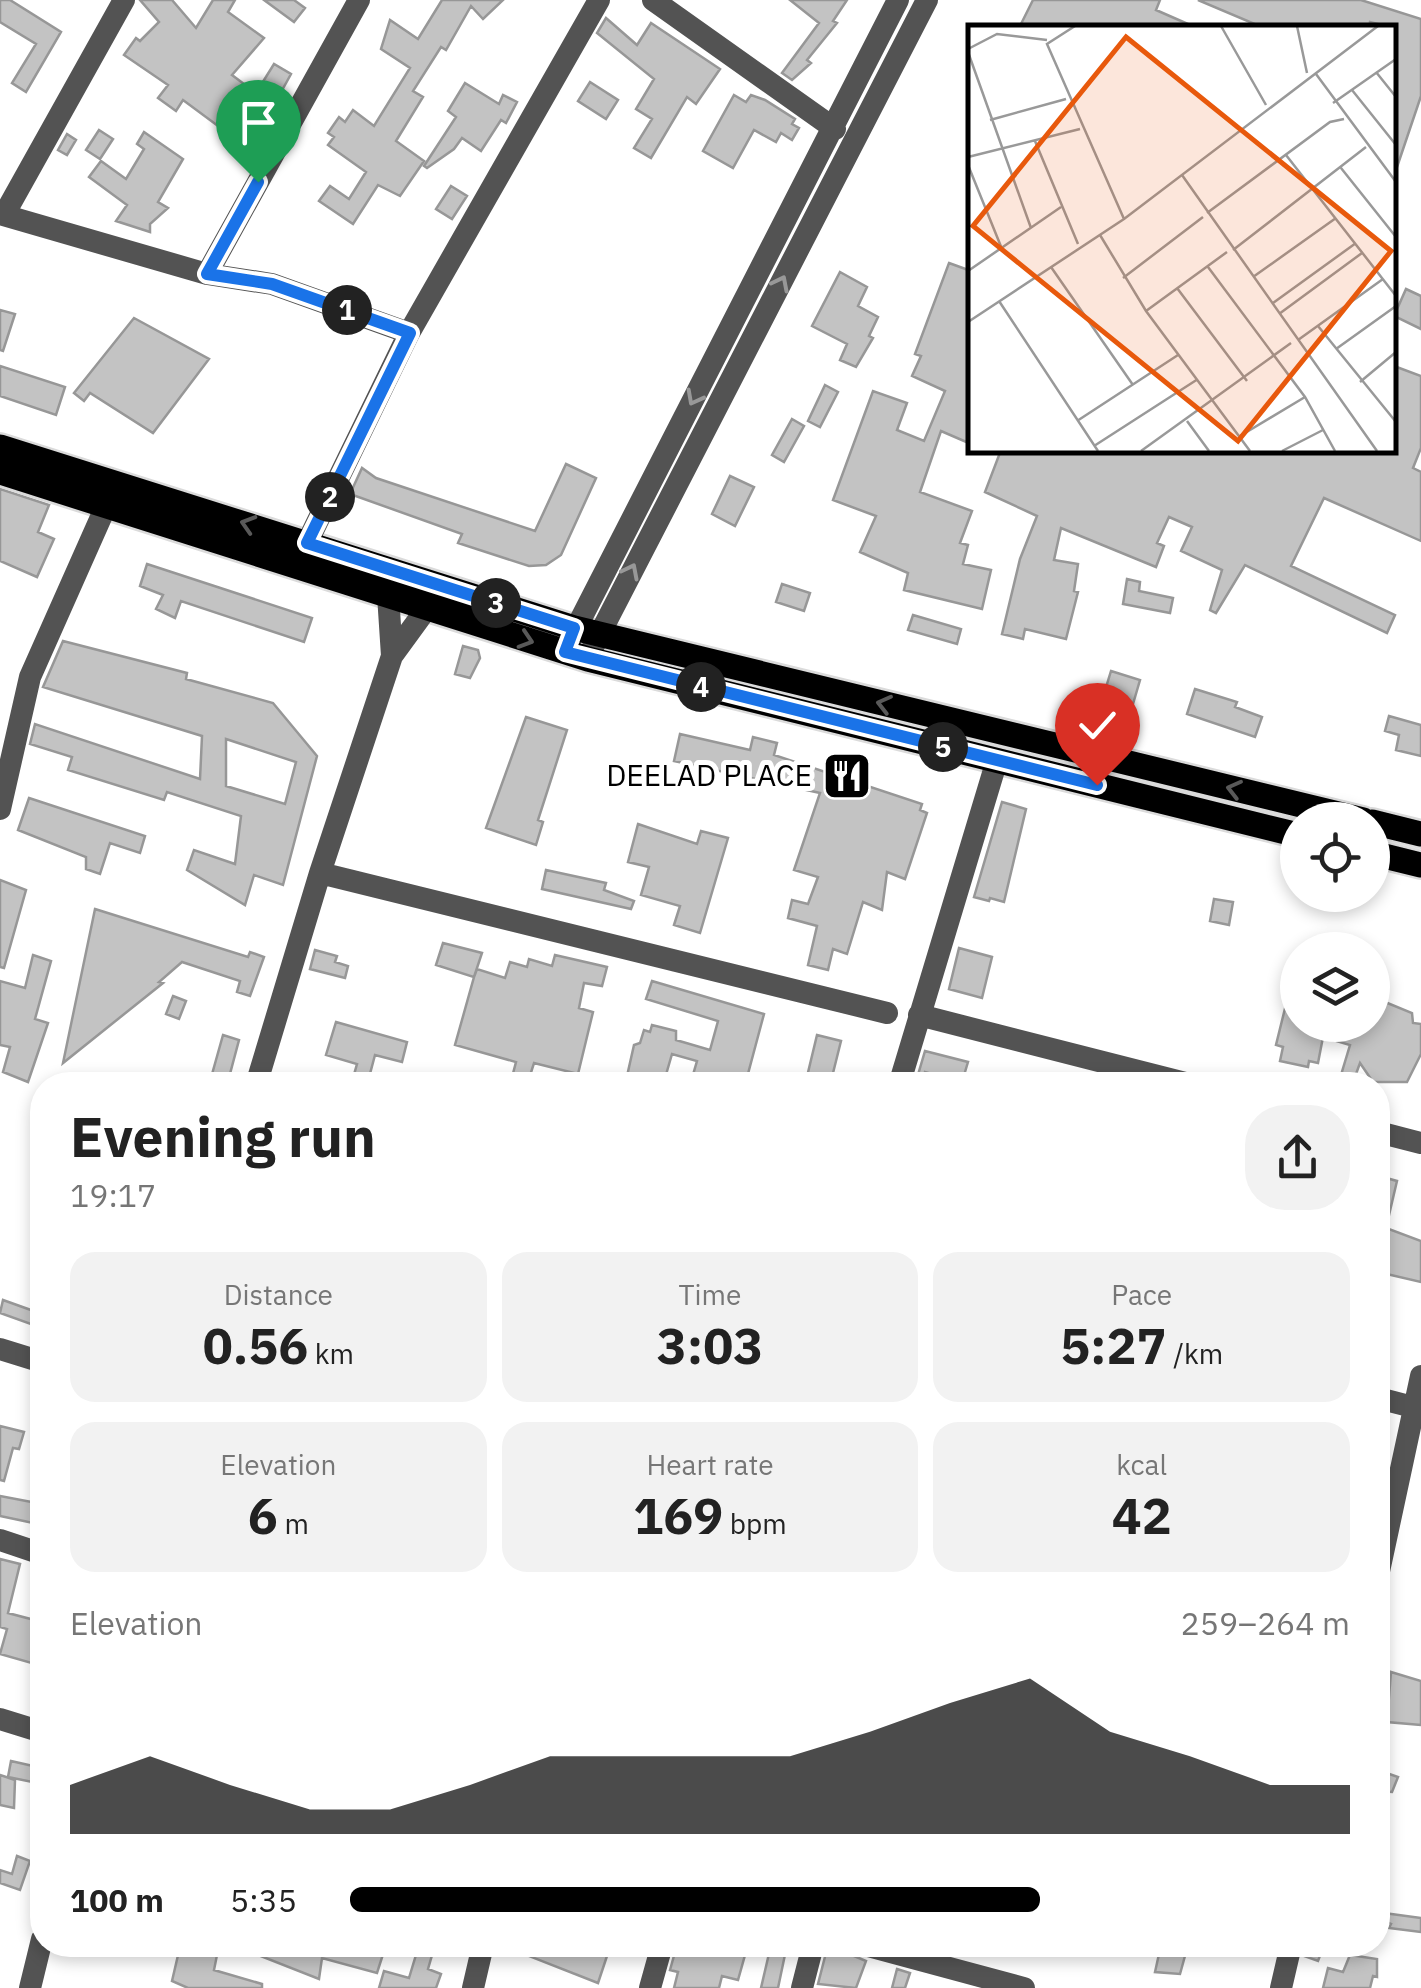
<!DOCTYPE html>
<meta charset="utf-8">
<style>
body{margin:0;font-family:"IBM Plex Sans",sans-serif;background:#f2f2f2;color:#222;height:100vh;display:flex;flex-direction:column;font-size:38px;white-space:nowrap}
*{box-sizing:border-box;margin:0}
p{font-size:32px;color:#767676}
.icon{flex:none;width:55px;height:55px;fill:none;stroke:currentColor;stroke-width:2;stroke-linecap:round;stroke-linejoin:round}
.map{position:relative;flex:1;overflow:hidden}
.details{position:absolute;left:30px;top:1072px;width:1360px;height:885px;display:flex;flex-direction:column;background:#fff;border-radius:40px;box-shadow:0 5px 15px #0003}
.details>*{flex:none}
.fabs{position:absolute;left:1280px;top:802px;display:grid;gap:20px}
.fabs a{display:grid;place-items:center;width:110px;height:110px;border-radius:50%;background:#fff;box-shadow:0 5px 15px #0003;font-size:50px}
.pin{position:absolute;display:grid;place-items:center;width:85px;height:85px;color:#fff;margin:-102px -42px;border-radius:50% 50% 50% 0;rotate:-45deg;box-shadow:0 0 10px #0007}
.pin .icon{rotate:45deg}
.km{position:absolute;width:50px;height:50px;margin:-25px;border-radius:50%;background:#222;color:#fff;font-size:28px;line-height:50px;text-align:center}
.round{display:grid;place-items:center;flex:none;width:105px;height:105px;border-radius:40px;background:#f2f2f2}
.overview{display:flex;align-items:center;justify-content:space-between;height:170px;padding:0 40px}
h1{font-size:55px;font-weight:700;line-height:75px}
.metrics{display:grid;grid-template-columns:repeat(3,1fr);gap:15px;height:170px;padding:10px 40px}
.metrics div{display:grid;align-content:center;border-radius:25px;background:#f2f2f2;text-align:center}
.metrics b{font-size:50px;font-weight:700}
.metrics small{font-size:28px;font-weight:400}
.metrics p{font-size:28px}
.chart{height:280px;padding:20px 40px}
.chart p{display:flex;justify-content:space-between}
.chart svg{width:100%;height:180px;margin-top:10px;fill:#000;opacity:.7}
ul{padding:0 40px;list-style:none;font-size:32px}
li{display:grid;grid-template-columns:160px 120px 1fr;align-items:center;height:75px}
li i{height:25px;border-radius:12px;background:#000}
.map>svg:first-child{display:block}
</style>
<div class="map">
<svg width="1421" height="1988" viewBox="0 0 1421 1988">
<rect width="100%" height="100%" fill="#fff"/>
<path fill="#c3c3c3" stroke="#979797" stroke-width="2.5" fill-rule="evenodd" d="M0,0H10L61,32L26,92L12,83L36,44L0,22Z
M140,0H172L196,28L213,0H235L228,12L264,38L232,75L256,93L274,64L291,74L265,121L256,114L237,140L183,100L176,111L158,98L168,85L124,55L136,38L140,41L159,22Z
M264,0H294L305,8L294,22Z
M442,0H503L483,19L471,6L446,50L441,47L413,91L423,97L396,141L424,161L400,196L378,185L353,224L319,201L330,186L349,199L366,172L328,145L334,137L328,133L339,117L345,122L353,110L374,126L410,68L381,49L390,20L418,39Z
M790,0H847L833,21L837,23L807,60L811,63L792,80L782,73L819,23Z
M1033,0H1160L1156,10L1197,28H1019Z
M1198,0H1361L1421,19V96L1396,170L1394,28L1370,22L1369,28H1264Z
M606,18L637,45L651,23L720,69L696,104L687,97L651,158L634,148L652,119L636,109L654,79L597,33Z
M590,82L618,100L606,119L578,101Z
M465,83L499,104L503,95L517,102L506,123L501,120L481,151L462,138L454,149L427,168L424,166L456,117L448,111Z
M734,95L746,102L751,95L765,100L795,119L792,124L799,128L792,140L781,133L776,142L754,130L733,168L703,151Z
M99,130L113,139L100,159L86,150Z
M144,132L183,159L158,202L168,208L150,224V232L116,221L127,205L89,177L101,161L126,179L144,149L137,144Z
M67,134L76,140L67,155L58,150Z
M451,186L467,196L452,219L436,209Z
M949,263L971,271V444L941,431L920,492L972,511L960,543L968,545L963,564L991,570L982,609L904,590L908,573L860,552L876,516L833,500L873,391L907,403L897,430L924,441L945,391L912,376L921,356L915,354Z
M840,272L867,287L858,306L878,317L869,336L873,338L856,367L840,360L847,344L812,326Z
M1406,289L1421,296V329L1394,316Z
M0,310L15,314L3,351L0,350Z
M134,318L209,359L153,433L90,393L84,401L74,393Z
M0,366L65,387L56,415L0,396Z
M1394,366L1421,376V448L1413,468L1421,472V541L1324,498L1291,566L1395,615L1387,633L1245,565L1216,613L1210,610L1222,570L1181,551L1192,527L1169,517L1157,543L1164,546L1156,567L1061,528L1054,560L1078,564L1074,591L1078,592L1066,639L1025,629L1023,639L1002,634L1020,559L1037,516L985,492L1001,450H1394Z
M825,385L838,392L820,427L808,421Z
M792,419L804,426L784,462L772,455Z
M566,464L596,478L561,555L546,565L529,566L458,543L462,534L350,494L362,468L376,478L535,531Z
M730,476L754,487L735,526L712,514Z
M0,489L49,505L38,532L54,539L37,577L0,561Z
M147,564L312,618L304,642L181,601L175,618L156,609L163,595L140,586Z
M1127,579L1140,582L1139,591L1173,598L1170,613L1123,604Z
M782,584L810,593L804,611L776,602Z
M913,615L961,629L957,644L908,630Z
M63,641L187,673L186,679L273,703L317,756L283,885L254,875L245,905L187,870L194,850L235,864L241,816L167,792L164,800L68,770L72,757L30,744L35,724L200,779L202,736L43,687ZM226,739L296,762L285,804L226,786Z
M463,646L478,650L480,658L470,678L455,674Z
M1111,671L1140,680L1133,704L1104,694Z
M1195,689L1237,702L1235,707L1262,717L1255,737L1187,714Z
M1389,716L1421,725V756L1396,750L1399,735L1385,731Z
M526,717L567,730L538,820L543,822L536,845L486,828Z
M680,734L750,750L753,737L777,743L774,755L922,804L920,810L927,813L905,879L887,872L882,910L863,902L847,954L833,949L828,970L808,965L817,926L788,918L792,900L808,904L818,877L794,870L820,793L674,761Z
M29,798L145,836L140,853L110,843L100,874L86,869V857L18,830Z
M1002,802L1026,809L1004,902L990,898L989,901L974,897Z
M638,824L697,844L701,831L728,838L700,933L674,925L680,906L641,895L649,867L628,862Z
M546,870L606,883L604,890L634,901L631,909L542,889Z
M0,880L26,890L4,968L0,967Z
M1214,899L1233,902L1229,925L1210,921Z
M95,909L248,957L250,952L264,957L250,996L237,992L240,981L182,962L159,982L163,983L63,1063Z
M443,943L482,953L474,977L477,969L505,978L510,962L527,967L529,959L552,966L555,955L607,967L602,986L584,983L579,1008L593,1012L578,1074L534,1063L527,1085H510L516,1062L455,1045L474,977L436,965Z
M959,948L992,957L982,998L949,989Z
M315,950L337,956L335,962L348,966L345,978L310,969Z
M33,955L51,961L35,1019L48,1023L28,1082L3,1072L10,1047L0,1045V981L25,988Z
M652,981L764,1014L745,1085H690L697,1061L672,1054L663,1085H625L634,1045L640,1043L644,1030L650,1032L652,1025L676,1031V1040L710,1050L718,1021L646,999Z
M1291,984H1298V1025H1372V1012L1380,1015L1385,1002L1412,1013L1413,1023L1421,1024V1054L1407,1082H1373L1360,1063L1352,1085H1338L1350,1045L1323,1037L1318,1063L1309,1061L1308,1067L1280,1061L1283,1047L1276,1045Z
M173,996L186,1001L179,1019L166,1014Z
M336,1022L407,1042L402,1062L375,1055L367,1085H351L357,1064L326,1055Z
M223,1035L239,1040L227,1085H209Z
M817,1035L841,1041L830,1085H805Z
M925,1051L968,1062L962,1082L925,1072L922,1085H915Z
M1379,1176L1397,1181L1386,1228L1421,1241V1282L1378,1272Z
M3,1300L42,1314V1328L0,1313Z
M0,1426L24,1432L19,1449L13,1448L4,1481L0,1480Z
M0,1496L42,1504L38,1524L0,1516Z
M0,1559L20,1564L8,1613L42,1622L35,1664L0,1654L7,1629L0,1627Z
M1391,1672L1421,1681V1725L1387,1722Z
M11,1761L42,1768V1784L8,1777Z
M1378,1770L1398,1777L1392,1792L1378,1791Z
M0,1775L15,1780L14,1808L0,1805Z
M17,1856L30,1861L20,1890L0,1883V1870L12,1874Z
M1384,1913L1421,1918V1932L1389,1928L1391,1924L1383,1921Z
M195,1945H219L214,1970L262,1984V1988H188L172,1981L179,1951L193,1954Z
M233,1945H386L377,1973L322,1958L319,1979Z
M419,1945H435L428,1969L441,1974L436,1988H379L384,1971L409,1978Z
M501,1945H607L609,1950L598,1983Z
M677,1945H709L745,1955L738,1980L722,1976L719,1988H674L678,1972L670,1970Z
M771,1945H787L778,1988H761Z
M828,1945L866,1961L856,1988L818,1984Z
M1161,1945H1188L1180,1974L1155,1972Z
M1306,1945H1324L1318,1961L1304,1956Z
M1350,1955L1377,1959V1977L1373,1976L1370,1988H1323L1328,1968L1343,1972Z
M897,1969L910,1973L905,1988H892Z"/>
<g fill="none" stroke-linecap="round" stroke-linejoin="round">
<g stroke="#dbdbdb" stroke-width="30">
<path id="major" d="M0,447L574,628L1363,820
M0,472L588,659L1298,835
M1372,822L1421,834
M1372,853L1421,865"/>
</g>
<path stroke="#535353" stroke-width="22" d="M653,0L835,129
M0,214L207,274L272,284L409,333
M4,215L124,0
M207,274L359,0
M307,543L409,333L599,0
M388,595L392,656
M569,642L898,0
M591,651L927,0
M0,809L30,677L106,506
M320,873L887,1013
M919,1015L1193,1085
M256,1085L320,873L392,656L427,608
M899,1085L997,760
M1378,1132L1421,1143
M0,1349L42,1362
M1378,1398L1421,1409
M0,1540L42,1554
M1378,1576L1421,1376
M0,1719L42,1732
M864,1945L1024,1988
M30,1988L42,1939
M473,1988L483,1945
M650,1988L662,1945
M802,1988L813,1945
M1281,1988L1291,1945"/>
<use href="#major" stroke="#000" stroke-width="25"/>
</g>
<defs><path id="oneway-chevron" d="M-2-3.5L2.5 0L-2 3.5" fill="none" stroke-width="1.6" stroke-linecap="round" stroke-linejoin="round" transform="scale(2.5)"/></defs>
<g stroke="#989898">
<use href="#oneway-chevron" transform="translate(781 283) rotate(-63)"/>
<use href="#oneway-chevron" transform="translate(694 398) rotate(118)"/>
<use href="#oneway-chevron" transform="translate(631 571) rotate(-63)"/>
</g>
<g stroke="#595959">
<use href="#oneway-chevron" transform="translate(248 524) rotate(-163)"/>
<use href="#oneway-chevron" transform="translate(526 640) rotate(18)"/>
<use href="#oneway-chevron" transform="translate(884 704) rotate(-166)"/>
<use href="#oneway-chevron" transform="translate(1234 789) rotate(-166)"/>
</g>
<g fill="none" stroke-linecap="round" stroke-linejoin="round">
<g stroke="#fff" stroke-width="20">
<path id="route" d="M258,182L207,274L272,284L410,333L307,543L574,628L565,652L1097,785"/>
</g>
<use href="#route" stroke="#1a73e8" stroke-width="12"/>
</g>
<defs>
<g id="restaurant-square" transform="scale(2.5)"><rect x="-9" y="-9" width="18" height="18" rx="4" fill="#000" stroke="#fff"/><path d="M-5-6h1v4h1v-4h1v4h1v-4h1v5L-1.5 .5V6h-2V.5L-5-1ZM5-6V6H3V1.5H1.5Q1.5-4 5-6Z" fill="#fff"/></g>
</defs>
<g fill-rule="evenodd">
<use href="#restaurant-square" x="847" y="776"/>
</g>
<g text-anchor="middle" stroke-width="10" stroke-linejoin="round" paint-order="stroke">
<g font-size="30" fill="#000" stroke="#fff" text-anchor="end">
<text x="812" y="786">DEELAD PLACE</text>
</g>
</g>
<g transform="translate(968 25)">
<rect width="428" height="428" fill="#fff"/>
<path fill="none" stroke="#999" stroke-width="2.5" d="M107,1L79,19L156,194M253,1L298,80M329,1L339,48M0,24L29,9L79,15M0,27L63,203M408,47L428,72M348,49L428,157M384,65L428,120M365,78L428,34M22,95L98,74M67,116L110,219M318,130L428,271M0,132L112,104M0,140L34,224M373,143L428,212M214,150L409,426M239,188L362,97L376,94M132,210L178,286L282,426M265,225L398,122M83,242L165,360M240,242L337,372L367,426M0,246L93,182M285,252L368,193M155,253L235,192M209,263L279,356M31,276L130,426M305,278L388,218M178,286L259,227M311,289L394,228M0,297L156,194L410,1M350,301L428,397M330,315L415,254M368,324L428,281M392,357L428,327M109,396L210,330M219,396L241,426M272,411L337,372M126,421L230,354M173,426L323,318M314,426L355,405"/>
<path fill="#e8590c" fill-opacity="0.15" stroke="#e8590c" stroke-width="5" d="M158,12L423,226L270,416L5,201Z"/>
<rect width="428" height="428" fill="none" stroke="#000" stroke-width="5"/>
</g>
</svg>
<div class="fabs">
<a><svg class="icon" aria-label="locate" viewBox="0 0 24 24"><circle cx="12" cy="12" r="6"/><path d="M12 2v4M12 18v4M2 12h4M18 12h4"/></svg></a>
<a><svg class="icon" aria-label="layers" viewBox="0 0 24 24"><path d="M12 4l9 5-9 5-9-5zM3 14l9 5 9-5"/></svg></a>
</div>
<div class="pin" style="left:258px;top:182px;background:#1e9e55"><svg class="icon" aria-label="arrive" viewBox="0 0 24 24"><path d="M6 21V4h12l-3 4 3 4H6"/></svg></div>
<div class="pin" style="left:1097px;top:785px;background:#d93025"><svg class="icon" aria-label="check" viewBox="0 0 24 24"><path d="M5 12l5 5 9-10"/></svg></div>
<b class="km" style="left:347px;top:310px">1</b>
<b class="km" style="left:330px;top:497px">2</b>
<b class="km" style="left:496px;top:603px">3</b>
<b class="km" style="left:701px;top:687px">4</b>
<b class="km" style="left:943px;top:747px">5</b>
<section class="details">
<div class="overview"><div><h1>Evening run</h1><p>19:17</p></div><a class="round"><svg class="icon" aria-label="share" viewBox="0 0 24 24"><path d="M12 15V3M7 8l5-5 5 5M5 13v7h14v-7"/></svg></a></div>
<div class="metrics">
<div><p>Distance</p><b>0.56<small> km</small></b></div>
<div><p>Time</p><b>3:03</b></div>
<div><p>Pace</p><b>5:27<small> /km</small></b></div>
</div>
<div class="metrics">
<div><p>Elevation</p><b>6<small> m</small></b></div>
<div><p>Heart rate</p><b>169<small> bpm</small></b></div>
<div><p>kcal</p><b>42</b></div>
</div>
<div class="chart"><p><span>Elevation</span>259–264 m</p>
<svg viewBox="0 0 160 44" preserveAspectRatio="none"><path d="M0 44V32L10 25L20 32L30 38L40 38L50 32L60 25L70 25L80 25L90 25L100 19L110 12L120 6L130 19L140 25L150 32L160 32V44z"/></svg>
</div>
<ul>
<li><b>100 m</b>5:35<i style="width:69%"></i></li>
</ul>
</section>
</div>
